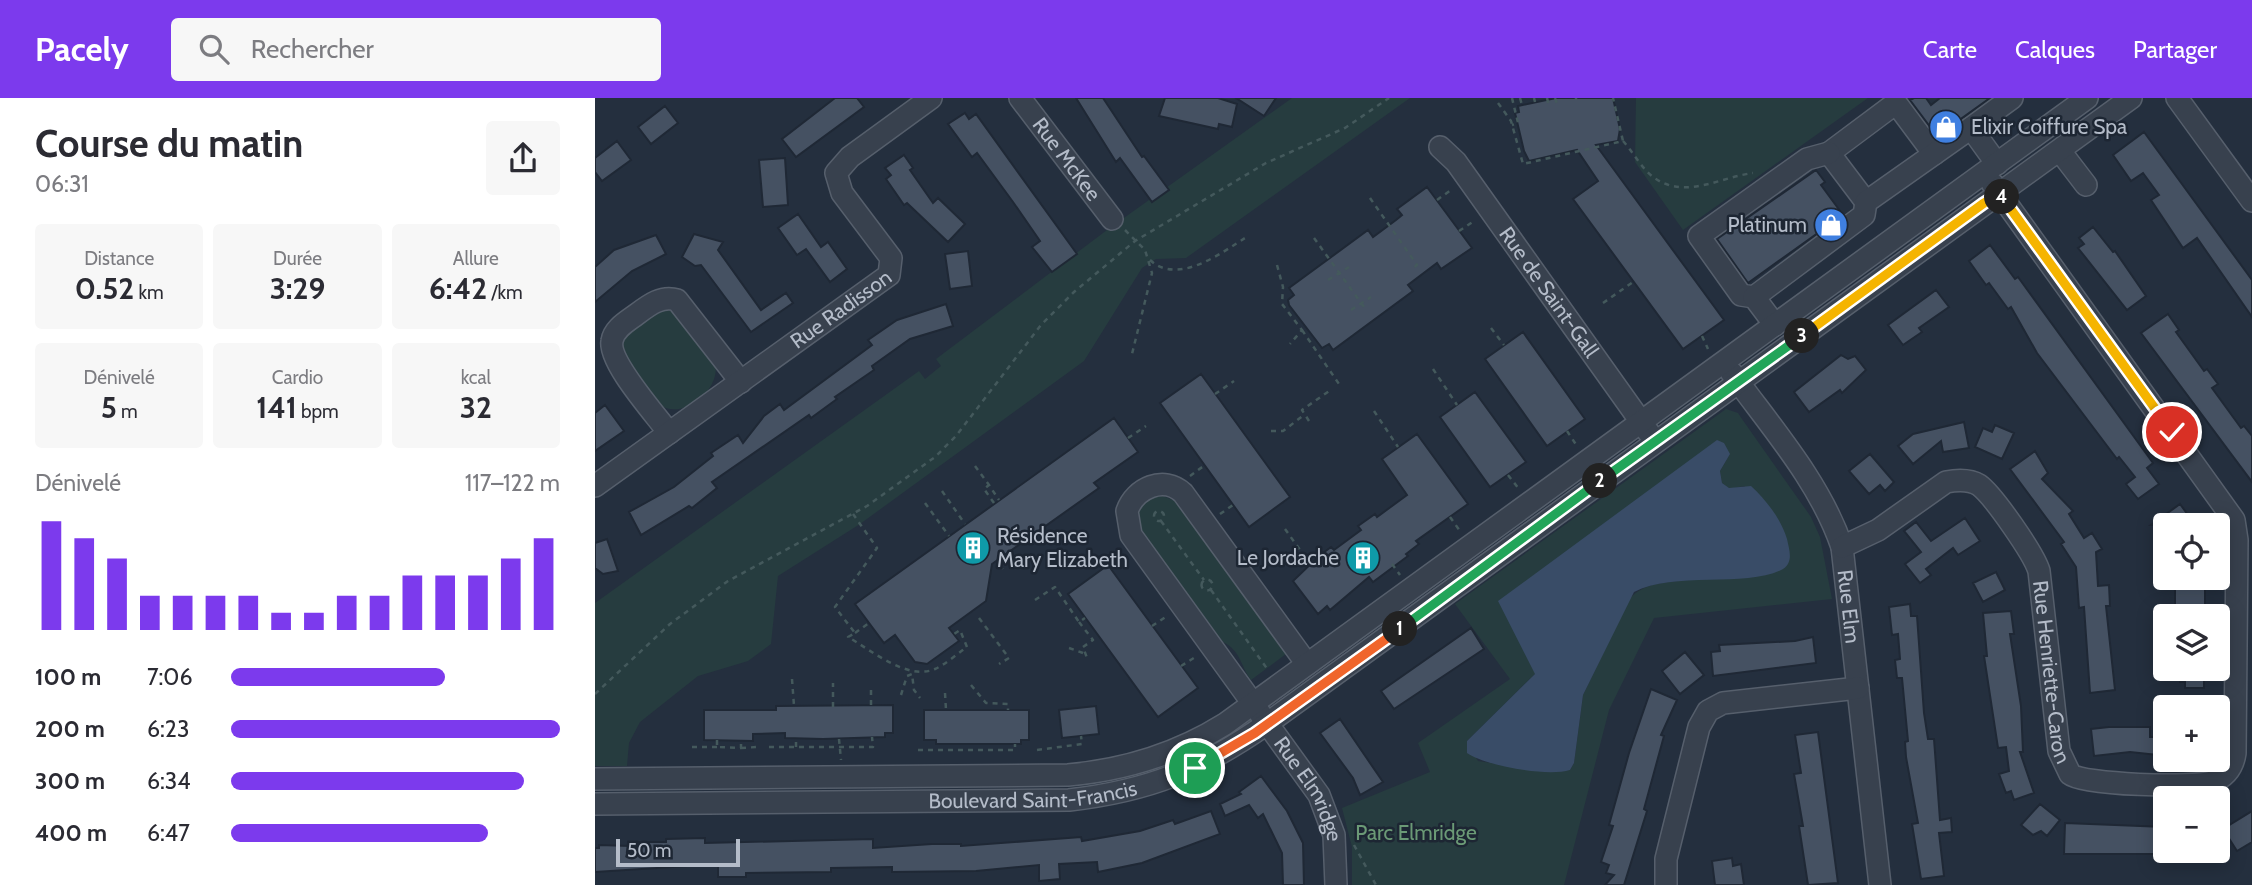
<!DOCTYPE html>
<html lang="fr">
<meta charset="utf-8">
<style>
body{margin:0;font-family:Cabin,sans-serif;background:#f7f7f7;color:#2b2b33;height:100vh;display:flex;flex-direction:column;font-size:26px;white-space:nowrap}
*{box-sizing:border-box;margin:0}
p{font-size:23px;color:#7c7c81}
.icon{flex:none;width:38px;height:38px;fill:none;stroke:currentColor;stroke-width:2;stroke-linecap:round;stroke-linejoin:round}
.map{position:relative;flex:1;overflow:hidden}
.drawer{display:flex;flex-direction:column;background:#fff;width:595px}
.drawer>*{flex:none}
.fabs{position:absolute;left:1558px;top:415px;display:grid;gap:14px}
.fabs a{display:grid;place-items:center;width:77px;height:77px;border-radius:7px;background:#fff;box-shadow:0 4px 18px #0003;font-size:35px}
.scale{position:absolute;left:21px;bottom:18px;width:124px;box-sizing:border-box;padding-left:7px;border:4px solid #b4bcc9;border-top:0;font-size:19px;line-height:24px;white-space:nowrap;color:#b4bcc9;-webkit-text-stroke:5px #1d2633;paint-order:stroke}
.pin{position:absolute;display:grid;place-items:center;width:60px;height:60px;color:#fff;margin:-30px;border:4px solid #fff;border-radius:50%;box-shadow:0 2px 7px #0007}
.km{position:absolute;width:35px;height:35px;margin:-18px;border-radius:50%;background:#222;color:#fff;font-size:19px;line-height:35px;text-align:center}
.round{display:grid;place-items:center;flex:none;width:74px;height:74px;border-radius:7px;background:#f7f7f7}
.head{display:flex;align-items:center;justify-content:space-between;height:119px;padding:0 35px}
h1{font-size:38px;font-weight:700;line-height:52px}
.figures{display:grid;grid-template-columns:repeat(3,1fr);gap:10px;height:119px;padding:7px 35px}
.figures div{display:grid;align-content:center;border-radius:7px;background:#f7f7f7;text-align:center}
.figures b{font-size:30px;font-weight:700}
.figures small{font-size:19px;font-weight:400}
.figures p{font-size:19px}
.chart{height:196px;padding:14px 35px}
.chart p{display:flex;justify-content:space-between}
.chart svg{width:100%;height:126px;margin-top:7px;stroke:#7c3aed;stroke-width:6}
ul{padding:0 35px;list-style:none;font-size:23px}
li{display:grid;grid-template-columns:112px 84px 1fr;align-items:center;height:52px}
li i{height:18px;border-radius:9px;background:#7c3aed}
header{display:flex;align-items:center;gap:42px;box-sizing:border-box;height:98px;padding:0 35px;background:#7c3aed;color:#fff}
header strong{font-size:33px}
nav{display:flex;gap:38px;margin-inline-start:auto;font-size:24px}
.search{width:490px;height:63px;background:#f7f7f7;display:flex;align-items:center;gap:18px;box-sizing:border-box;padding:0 24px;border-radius:7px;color:#7c7c81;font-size:26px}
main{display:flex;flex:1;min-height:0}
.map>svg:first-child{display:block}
</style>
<header>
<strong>Pacely</strong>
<div class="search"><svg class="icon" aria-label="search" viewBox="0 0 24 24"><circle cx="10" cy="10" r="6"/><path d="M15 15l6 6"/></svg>Rechercher</div>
<nav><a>Carte</a><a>Calques</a><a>Partager</a></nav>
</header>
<main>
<section class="drawer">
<div class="head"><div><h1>Course du matin</h1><p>06:31</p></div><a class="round"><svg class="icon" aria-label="share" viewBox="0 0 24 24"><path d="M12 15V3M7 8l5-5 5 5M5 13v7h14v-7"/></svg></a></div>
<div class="figures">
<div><p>Distance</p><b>0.52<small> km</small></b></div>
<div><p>Durée</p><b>3:29</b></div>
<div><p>Allure</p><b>6:42<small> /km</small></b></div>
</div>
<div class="figures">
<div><p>Dénivelé</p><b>5<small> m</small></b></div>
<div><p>Cardio</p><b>141<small> bpm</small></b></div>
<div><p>kcal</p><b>32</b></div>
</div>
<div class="chart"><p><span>Dénivelé</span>117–122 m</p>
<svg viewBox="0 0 160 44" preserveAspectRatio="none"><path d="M5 44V6M15 44V12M25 44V19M35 44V32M45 44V32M55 44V32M65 44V32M75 44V38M85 44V38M95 44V32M105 44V32M115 44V25M125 44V25M135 44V25M145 44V19M155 44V12"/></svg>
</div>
<ul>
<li><b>100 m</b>7:06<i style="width:65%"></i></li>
<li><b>200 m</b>6:23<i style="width:100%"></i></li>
<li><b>300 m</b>6:34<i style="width:89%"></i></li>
<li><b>400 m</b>6:47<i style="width:78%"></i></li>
</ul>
</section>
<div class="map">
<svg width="1657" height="787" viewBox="0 0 1657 787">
<rect width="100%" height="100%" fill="#242f3e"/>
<path fill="#263c3f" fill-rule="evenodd" d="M697,0H815L591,160L561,161L547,170L489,263L265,426L183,478L176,546L153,563L103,578L45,624L34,645L32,668H0V505L324,273L330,281L346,268L341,261L512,132Z
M1041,0H1273L1088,132L1040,64Z
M69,212L81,214L120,266C126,288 94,318 71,310C61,307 32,265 29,254C27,249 28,244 29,238L59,214Z
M1131,311L1143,315L1147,321L1216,419L1225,439L1237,501L1059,520L1014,612L969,787H757V749L747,710L835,674L823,645L915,581L860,506ZM1135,356L1125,373L1127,385L1134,391L1150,388L1105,481C1082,484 1048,482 1034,502L988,597L979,665L975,672L957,674L883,663L872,643L940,576Z
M568,398L580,403L691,556L656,582C645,567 646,553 628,544L545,431C540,411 548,399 568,398Z"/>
<path fill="#394c67" d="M1122,342L1129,345L1135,356L1125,373L1127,385L1134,390L1156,388C1172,403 1186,421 1192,441C1194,451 1199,464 1188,471C1155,490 1080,473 1039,494L988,597L979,665L975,672C952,679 891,668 872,655V643L940,576L903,503Z"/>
<path fill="#455162" stroke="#1f2835" stroke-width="2" d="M240,0H262L269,9L201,59L187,41Z
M481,0H508L547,59L549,58L574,92L557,104L525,60L521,64Z
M570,0H623L642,6L637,29L624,26L623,31L564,18Z
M641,0H681L669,18Z
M961,0H1018L1025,31L1023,43L1001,47L1129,222L1088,251L978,101L1003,83L982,52L934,63L929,53L920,15L924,14L923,8Z
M1319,0H1331L1336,7L1345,0H1395L1342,38L1315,2Z
M70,8L83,25L56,46L43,29Z
M370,15L374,21L381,16L482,156L457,174L437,149L445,143L418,104L382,55L377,59L353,26Z
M1549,34L1657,182V219L1602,140L1588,150L1556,102L1564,97L1548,75L1536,83L1518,57Z
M22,43L36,62L7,83L0,74V60Z
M309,57L318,70L315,72L338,105L343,100L370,126L353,144L312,105L309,107L291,81L296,77L290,70Z
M190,60L193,107L168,109L164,62Z
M1221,72L1230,84L1226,87L1248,117L1153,185L1122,141Z
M832,89L877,150L846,171L842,165L813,187L818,193L738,252L734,246L727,250L694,207L693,202L699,197L694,190L773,132L778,139L801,122L807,117L802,111Z
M203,116L226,149L233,144L252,171L235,184L211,151L202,157L183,130Z
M1498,129L1518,154L1520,153L1551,198L1532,212L1483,150L1489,146L1484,140Z
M99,136L128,144L123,152L166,212L191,195L198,205L156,234L106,167L100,168L87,159Z
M61,137L71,156L37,173L0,204V169L19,152Z
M1395,147L1420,181L1423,179L1558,365L1552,370L1564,386L1543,401L1531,386L1540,379L1524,359L1522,361L1442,255L1416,209L1413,211L1394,185L1391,187L1374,163Z
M373,153L377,188L355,191L350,156Z
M1341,192L1354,209L1324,230L1327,234L1308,247L1293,227Z
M351,206L358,228L315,241L277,268L279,272L240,299L242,301L216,320L214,317L117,384L122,390L97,410L94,408L46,437L34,414L79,389L118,358L116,355L143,337L148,345L169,318L185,306L189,312L277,247L273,242L302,222Z
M1573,216L1584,232L1581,234L1609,273L1612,271L1623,286L1617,290L1646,330L1649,328L1657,338V384L1546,235Z
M928,234L990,321L952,348L890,261Z
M1246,257L1253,261L1260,258L1271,272L1247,295L1245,292L1214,314L1199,294Z
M606,276L695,399L654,429L565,305Z
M880,294L931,364L895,389L845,319Z
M10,307L29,333L0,353V315Z
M519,320L543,354L499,385L504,390L397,466L391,503L354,530L364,543L332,566L320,564L300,537L289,545L260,506Z
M1369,324L1374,350L1348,354L1346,343L1318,366L1303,348L1318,336Z
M1400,327L1419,335L1407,361L1380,349L1388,330L1397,334Z
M822,336L873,406L821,443L824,446L811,456L813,458L778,484L774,479L735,512L732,508L723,516L698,483L724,458L736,449L739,452L766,432L763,428L780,416L782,419L812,397L787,361Z
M1440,353L1453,375L1447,381L1478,413L1474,416L1489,440L1497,435L1507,451L1501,454L1503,488L1514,487L1515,508H1511L1520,592L1495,595L1489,509L1484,510L1481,469L1466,446L1469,444L1415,371Z
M1275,356L1299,384L1290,393L1285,387L1274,396L1254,373Z
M1585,406L1593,417L1579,427H1556Z
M1370,420L1385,443L1363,457L1358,450L1331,471L1336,477L1325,485L1310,466L1326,454L1309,433L1321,424L1336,443Z
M12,441L23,473L8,476L0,470V445Z
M513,467L603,590L563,619L473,496Z
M1401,474L1410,492L1388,504L1378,485Z
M1580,483H1610V518H1592V508H1580Z
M1315,506L1316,518H1322L1329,615L1333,641H1339L1345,722L1356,720L1357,734L1344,735L1349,778L1326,781L1317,726L1323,725L1311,659L1310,644L1313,643L1307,580H1302L1300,562L1305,561L1303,536L1297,537L1294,509Z
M1416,513L1419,536H1415L1426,608L1428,654H1425L1439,695L1419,702L1416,693L1411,695L1404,676L1414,673L1411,649L1403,650L1389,558H1392L1388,515Z
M876,530L889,551L799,611L786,593Z
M1218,539L1221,565L1118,578L1116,554L1125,553L1124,547L1200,543Z
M1090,554L1109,577L1085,596L1067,573Z
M1584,570H1609V590H1590V584H1585Z
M1056,591L1082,602L1066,637L1069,638L1049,711L1052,713L1029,787H1010L1019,777L1011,775L1014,767L1006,764L1018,728L1014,727L1034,655Z
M298,607V635H290V639L228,641L190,640V635L158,636V643L109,642V612H181V608Z
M501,608L504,636L467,640L464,612Z
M329,612H434V642H426V646H341V642H329Z
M745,621L788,684L765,697L758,680L725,635Z
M1514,629H1555V639H1563V657L1535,654L1499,658L1496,631Z
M1223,634L1243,785L1213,787L1204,728H1208L1199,676L1206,675L1200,637Z
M666,678L692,713L708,745L709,787H688L687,755L668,716L663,720L654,707L630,718L625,706L646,696L644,694Z
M1445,706L1465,722L1452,738L1446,733L1438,737L1426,727Z
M616,713L625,736L547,765L503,774L502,764L464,766L465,781L444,783V767L381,773L297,774V769L236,770V774L151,775V779H123V766L0,774V750H4V747L35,748V744H71V741L110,740V745L278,741V750L337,746H366V748L486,739L487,743L545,733L578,722L580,726Z
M1657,713V744L1642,753L1628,731Z
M1470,725L1570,729V756H1469Z
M1137,760L1138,768L1146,766L1149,787H1120L1117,763Z"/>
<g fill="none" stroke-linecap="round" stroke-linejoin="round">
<g stroke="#565f6c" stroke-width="24">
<g id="minor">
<path id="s1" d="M425,0L517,121"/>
<path d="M1582,0L1657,103"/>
<path id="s2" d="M845,49L861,64L1054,335"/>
<path d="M1465,53L1491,87"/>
<path d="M1402,66L1376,30L1417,0"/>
<path d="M1271,104L1234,55L1301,5L1339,56"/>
<path d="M1159,199L1146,197L1104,138L1212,61L1234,55"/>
<path d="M1180,227L1159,199L1269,117L1271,104L1376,30"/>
<path id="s3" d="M1136,274C1176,329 1225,384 1247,449L1285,787"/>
<path d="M74,335C61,317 13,264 17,243C19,230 33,223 42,216C54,207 67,197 82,202L146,284"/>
<path id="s4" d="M0,388L294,177L296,160L247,95L241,75L255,59L336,0"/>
<path id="s5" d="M1247,449L1283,432L1351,384C1362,382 1374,381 1384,387C1398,397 1439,456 1444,473L1464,653L1475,676C1488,687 1599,690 1617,684C1630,679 1638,669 1640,655L1642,442L1639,422L1397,85"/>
<path id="s6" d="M712,566L588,395C569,377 540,390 532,413L536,437L724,697L739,737L741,787"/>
<path d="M0,681L473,677C530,672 582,656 630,626L1492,0"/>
<path id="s7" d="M0,706L474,702C554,693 608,671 673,625L1536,0"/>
<path d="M1071,787V761L1104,629L1113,613L1128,605L1263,590"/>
</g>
</g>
<path stroke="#44595c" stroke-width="2.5" stroke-dasharray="5 5" stroke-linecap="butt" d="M917,0L923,25L917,27
M925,0L927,7
M939,0L940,4
M952,0L954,8
M960,0L962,6
M981,0V2
M903,5L916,23L928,66L1028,43L1018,0
M1028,43C1039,55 1047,72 1061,81C1092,101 1126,79 1158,75
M775,100L822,167L817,171
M842,102L856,92
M530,132L550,152L557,175L537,256
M864,133L879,123
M719,140L769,209
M555,162C583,188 626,155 650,140
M682,167L688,189L687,206L707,232L695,246
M733,182L754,169
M1008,205L1038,184
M756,212L776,199
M896,230L909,247
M707,232L744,286
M1107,238L1113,251
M838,271L862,307
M620,296L639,283
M779,313L803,349
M714,323L707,312L737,291
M676,333H688L709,317
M972,333L982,348
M533,340L551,328
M380,368L394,387
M913,377L924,391
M595,378L610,367
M347,393L370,426
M330,405L354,438
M399,405L389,391L394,387L404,402
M559 418a5 5 0 1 1 10 0a5 5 0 1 1-10 0Z
M258,416L282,450L240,509L260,535L253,539C276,552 312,583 340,571C351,566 362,556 372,549L365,532L359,536
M625,416L638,407
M855,419L865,433
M566,423L609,482
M690,431L718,470
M403,462L408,471
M797,466L805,477
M606.5 487a5.5 5.5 0 1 1 11 0a5.5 5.5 0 1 1-11 0Z
M616,492L673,572
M440,502L460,489L484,524L490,520
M384,520L414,560L404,566
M484,524L498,542L488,549L492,560
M557,528L572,518
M260,535L274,525
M474,550L488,555
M586,568L602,558
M197,581L199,608
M376,587L391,605L413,606V612
M276,592V608
M350,595L351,612
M0,596L75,526L133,483L272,408L340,359L361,338L446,227L479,194L540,143L671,65L750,30L794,0
M306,597L312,578L317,576L319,592L325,600
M238,609V585
M244,641L246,662
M122,642V649L146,650V642
M97,649H122
M174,649H278L277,639
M201,649V640
M146,650L162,649
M323,652H420V646
M442,652L487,646L486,638
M759,747L781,787"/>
<use href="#minor" stroke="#38414e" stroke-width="21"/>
</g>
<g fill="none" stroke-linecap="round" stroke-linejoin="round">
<g stroke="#fff" stroke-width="14">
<path id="split-1" d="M600,670L660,635L805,531"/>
</g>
<g stroke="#fff" stroke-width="14">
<path id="split-2" d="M805,531L1005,383"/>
</g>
<g stroke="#fff" stroke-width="14">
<path id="split-3" d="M1005,383L1207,238"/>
</g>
<g stroke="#fff" stroke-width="14">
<path id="split-4" d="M1207,238L1389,105L1405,95L1407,99"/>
</g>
<g stroke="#fff" stroke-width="14">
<path id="split-5" d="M1407,99L1577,334"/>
</g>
<use href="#split-1" stroke="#f0652b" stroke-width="9"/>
<use href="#split-2" stroke="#22a559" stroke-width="9"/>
<use href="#split-3" stroke="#22a559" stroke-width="9"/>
<use href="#split-4" stroke="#f5b400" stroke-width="9"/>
<use href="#split-5" stroke="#f5b400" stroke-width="9"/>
</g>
<defs>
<g id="shop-disc" transform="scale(1.75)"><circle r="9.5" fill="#3f7fe0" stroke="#1d2633"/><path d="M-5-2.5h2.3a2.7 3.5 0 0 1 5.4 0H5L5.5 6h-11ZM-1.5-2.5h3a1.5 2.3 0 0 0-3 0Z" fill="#fff"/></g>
<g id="building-disc" transform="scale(1.75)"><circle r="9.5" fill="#0f9aa8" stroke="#1d2633"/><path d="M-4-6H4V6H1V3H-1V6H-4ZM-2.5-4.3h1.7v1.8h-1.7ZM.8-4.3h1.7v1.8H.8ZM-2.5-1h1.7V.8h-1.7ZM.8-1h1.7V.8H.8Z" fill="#fff"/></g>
</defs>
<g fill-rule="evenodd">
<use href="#shop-disc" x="1351" y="29"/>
<use href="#shop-disc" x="1236" y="127"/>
<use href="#building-disc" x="378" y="450"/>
<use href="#building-disc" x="768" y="460"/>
</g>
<g text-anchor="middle" stroke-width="5" stroke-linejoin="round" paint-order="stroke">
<g font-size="21" fill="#b4bcc9" stroke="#1d2633" text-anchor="start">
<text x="1376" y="36">Elixir Coiffure Spa</text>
<text x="1212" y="134" text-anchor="end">Platinum</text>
<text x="402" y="445">Résidence<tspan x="402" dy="24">Mary Elizabeth</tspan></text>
<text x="744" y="467" text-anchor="end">Le Jordache</text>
</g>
<g font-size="21" fill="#b4bcc9" stroke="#1d2633">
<text dy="7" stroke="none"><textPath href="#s1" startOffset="77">Rue McKee</textPath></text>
<text dy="7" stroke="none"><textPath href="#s2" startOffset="182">Rue de Saint-Gall</textPath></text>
<text dy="7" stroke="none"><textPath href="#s4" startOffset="303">Rue Radisson</textPath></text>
<text dy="7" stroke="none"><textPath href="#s3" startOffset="268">Rue Elm</textPath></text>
<text dy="7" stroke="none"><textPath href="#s5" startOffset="364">Rue Henriette-Caron</textPath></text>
<text dy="7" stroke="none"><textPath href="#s6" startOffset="616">Rue Elmridge</textPath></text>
<text dy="7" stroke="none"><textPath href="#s7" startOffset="438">Boulevard Saint-Francis</textPath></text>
</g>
<g font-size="21" fill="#6b9a76" stroke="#1d2633">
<text x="821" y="742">Parc Elmridge</text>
</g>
</g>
</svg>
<div class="fabs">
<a><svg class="icon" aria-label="locate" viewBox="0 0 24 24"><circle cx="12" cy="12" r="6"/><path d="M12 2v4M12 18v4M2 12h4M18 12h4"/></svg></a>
<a><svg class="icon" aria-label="layers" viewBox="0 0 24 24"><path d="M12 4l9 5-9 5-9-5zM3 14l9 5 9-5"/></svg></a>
<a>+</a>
<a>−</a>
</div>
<div class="scale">50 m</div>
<div class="pin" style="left:600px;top:670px;background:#1e9e55"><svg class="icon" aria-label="arrive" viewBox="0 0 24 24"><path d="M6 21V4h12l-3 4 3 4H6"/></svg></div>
<div class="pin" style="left:1577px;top:334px;background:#d93025"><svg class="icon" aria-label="check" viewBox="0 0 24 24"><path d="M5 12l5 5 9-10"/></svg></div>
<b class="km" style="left:805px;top:531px">1</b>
<b class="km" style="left:1005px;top:383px">2</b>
<b class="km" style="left:1207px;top:238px">3</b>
<b class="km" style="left:1407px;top:99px">4</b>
</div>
</main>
